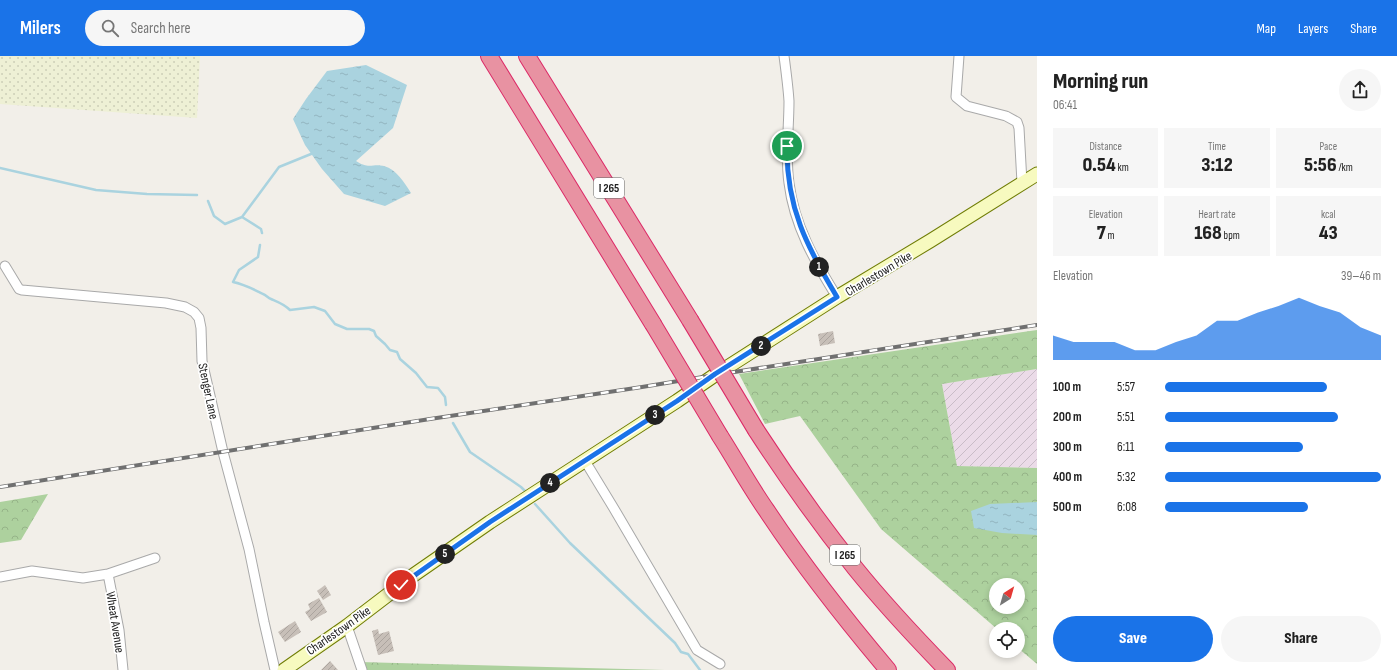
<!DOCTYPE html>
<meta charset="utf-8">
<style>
body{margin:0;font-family:"Sofia Sans Condensed",sans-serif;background:#f6f6f6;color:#222;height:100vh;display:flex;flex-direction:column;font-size:15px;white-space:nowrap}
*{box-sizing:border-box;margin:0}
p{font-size:13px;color:#767676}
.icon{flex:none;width:22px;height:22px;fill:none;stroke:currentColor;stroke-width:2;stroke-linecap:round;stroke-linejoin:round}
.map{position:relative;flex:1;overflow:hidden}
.details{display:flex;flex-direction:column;background:#fff;width:360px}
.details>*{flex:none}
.needle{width:26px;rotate:37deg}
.controls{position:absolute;left:989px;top:522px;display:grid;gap:8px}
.controls a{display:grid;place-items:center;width:36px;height:36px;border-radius:50%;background:#fff;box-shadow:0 2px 6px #0003;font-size:20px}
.pin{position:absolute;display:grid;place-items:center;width:34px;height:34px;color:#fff;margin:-17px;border:2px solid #fff;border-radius:50%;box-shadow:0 1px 4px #0007}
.km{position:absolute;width:20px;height:20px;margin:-10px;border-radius:50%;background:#222;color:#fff;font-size:11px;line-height:20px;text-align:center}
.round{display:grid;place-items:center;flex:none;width:42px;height:42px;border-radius:21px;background:#f6f6f6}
.head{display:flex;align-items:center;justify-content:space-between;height:68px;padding:0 16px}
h1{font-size:22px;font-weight:800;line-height:30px}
.figures{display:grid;grid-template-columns:repeat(3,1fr);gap:6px;height:68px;padding:4px 16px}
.figures div{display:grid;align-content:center;border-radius:0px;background:#f6f6f6;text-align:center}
.figures b{font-size:20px;font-weight:800}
.figures small{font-size:11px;font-weight:400}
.figures p{font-size:11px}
.chart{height:112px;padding:8px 16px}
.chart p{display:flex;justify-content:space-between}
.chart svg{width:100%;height:72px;margin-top:4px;fill:#1a73e8;opacity:.7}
.action{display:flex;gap:8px;margin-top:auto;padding:8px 16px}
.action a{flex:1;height:46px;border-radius:24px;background:#1a73e8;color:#fff;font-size:16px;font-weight:800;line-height:46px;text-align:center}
.action a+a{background:#f6f6f6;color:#222}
ul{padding:0 16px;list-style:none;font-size:13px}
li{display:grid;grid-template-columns:64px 48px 1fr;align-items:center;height:30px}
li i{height:10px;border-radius:5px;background:#1a73e8}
header{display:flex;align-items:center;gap:24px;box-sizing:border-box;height:56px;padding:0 20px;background:#1a73e8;color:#fff}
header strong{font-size:19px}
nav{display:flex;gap:22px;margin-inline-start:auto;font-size:14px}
.search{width:280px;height:36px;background:#f6f6f6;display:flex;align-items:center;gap:10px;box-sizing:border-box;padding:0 14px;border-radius:22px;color:#767676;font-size:15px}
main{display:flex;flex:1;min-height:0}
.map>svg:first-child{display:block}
</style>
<header>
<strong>Milers</strong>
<div class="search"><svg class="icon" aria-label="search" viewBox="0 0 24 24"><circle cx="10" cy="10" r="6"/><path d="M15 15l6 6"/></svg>Search here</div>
<nav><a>Map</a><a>Layers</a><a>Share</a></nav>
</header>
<main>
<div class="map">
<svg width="1037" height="614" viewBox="0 0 1037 614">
<defs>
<pattern id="industrial-furrows" width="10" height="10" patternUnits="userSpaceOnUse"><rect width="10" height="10" fill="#ebdbe8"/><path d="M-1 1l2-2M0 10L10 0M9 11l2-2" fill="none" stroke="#c9bcc7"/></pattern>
<pattern id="farmland-dots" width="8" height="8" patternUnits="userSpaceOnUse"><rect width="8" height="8" fill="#eef0d5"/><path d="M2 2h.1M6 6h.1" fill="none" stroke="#ccceb7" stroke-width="1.8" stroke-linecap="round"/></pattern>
<pattern id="forest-crowns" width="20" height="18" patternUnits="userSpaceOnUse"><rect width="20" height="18" fill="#add19e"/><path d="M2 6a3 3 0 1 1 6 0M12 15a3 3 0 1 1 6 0" fill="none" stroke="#95b388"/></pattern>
<pattern id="water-ripples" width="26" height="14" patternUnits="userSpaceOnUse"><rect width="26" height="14" fill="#aad3df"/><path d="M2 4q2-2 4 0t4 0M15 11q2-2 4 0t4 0" fill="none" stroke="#92b5bf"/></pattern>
<pattern id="building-hatch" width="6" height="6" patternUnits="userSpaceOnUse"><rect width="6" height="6" fill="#c7bfb8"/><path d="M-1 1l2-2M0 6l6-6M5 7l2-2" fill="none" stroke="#aba49e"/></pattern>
</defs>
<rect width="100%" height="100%" fill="#f2efe9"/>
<path fill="url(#industrial-furrows)" d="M1037,313V412L957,410L942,328Z"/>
<path fill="url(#farmland-dots)" d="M0,0H200L197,62L0,48Z"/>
<path fill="url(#forest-crowns)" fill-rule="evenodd" d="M1037,274V313L942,328L957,410L1037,412V608L1018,592V573H997L881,473L800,360L765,368L739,318ZM996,529H1018V551H996Z
M48,438L21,484L0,487V446Z
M359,606L665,614H362Z"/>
<path fill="url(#water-ripples)" d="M366,9L407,29L393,72L356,105C370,114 372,107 384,110C397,114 404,126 411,137L385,150L344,138L322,113L305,89L293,63L306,43L327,15Z
M1037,446V479L1002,477L974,472L971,455L990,448Z"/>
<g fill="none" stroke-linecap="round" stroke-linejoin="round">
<path stroke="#aad3df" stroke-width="2.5" d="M0,112L96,134L147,138L197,139
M208,145L214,160L225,168L242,161L261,173L262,177
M242,161L279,111L311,98
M260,189L258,201L239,214L233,226C244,228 253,233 263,238C266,239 268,242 271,243C278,246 284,248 290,254L314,251L325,255L335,268L347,273H369L374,275L376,280L385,288L390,294L397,296L400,303L416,317L427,331L438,332L445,341L446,349
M453,367L470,396L521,431L527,437
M535,448L570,487L675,587L681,596L688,598L700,614"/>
</g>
<path fill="url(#building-hatch)" d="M833,275L835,287L820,290L818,278Z
M325,529L331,539L323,544L317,535Z
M319,542L327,556L311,565L305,556L310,553L308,548Z
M295,565L301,576L285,586L278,576Z
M378,573L379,578L389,575L394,595L378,599L372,575Z
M330,605L338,614H321Z"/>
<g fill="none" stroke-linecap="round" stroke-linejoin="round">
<g stroke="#a9a9a9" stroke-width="11">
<path id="street" d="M784,0C786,15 788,30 789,45C789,73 785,100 789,127C794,169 815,206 837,241
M959,0L956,41L967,50L1006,60L1017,66L1019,72L1022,127
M5,210L19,233L22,234L166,247L185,251L194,256L199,262L201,272L202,305L223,396L249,493L264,566L275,614
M585,405L613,451L697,594L720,608
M108,518L119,574L123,614
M0,521L32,515L83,522L108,518L155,502
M347,570L362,614"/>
</g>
<g stroke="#707d05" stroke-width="15">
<path id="secondary" d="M284,614L347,570L415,518L490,466L677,345L715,319L837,241L930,185L1037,118"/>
</g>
<g stroke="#dc2a67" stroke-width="18">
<path id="highway" d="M489,0L653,268
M527,0L690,264
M756,374C787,422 820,468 855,512C884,548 915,581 947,614
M720,380C736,405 750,431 767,455C804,511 845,563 888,614"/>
</g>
<use href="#street" stroke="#fff" stroke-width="9"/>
<use href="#secondary" stroke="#f7fabf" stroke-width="13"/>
<use href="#highway" stroke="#e892a2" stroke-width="16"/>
<g stroke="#707070" stroke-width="4">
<path id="rail" d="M0,431L430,363L642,331L715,319L1037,269"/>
</g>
<use href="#rail" stroke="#fff" stroke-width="2.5" stroke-dasharray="8" stroke-linecap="butt"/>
<g stroke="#dc2a67" stroke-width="18" stroke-linecap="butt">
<path id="highway-bridge" d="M690,264L756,374
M653,268L720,380"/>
</g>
<use href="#highway-bridge" stroke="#e892a2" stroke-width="16"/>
</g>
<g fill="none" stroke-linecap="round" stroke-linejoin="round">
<g stroke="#fff" stroke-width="8">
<path id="route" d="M401,529L490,466L677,345L715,318L837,241C807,191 786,151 787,90"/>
</g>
<use href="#route" stroke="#1a73e8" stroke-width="5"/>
</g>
<g text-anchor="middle" stroke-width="3.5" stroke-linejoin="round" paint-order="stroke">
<g fill="#fff" stroke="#646464" stroke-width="1">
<rect x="594" y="122" width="30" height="20" rx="3"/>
<rect x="830" y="489" width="30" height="20" rx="3"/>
</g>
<g font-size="12" font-weight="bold" fill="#222">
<text x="609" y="136">I 265</text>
<text x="845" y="503">I 265</text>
</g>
<g font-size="13" fill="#222" stroke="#fff">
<text transform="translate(878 217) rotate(-31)" y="5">Charlestown Pike</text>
<text transform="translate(209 335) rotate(78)" y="5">Stenger Lane</text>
<text transform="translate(116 566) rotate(81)" y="5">Wheat Avenue</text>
<text transform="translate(338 574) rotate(-35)" y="5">Charlestown Pike</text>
</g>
</g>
</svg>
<div class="controls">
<a><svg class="needle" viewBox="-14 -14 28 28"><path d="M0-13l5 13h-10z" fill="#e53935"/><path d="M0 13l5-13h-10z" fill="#767676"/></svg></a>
<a><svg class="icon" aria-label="locate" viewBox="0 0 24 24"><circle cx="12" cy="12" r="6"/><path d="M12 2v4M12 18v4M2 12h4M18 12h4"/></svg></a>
</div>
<div class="pin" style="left:787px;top:90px;background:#1e9e55"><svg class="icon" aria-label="arrive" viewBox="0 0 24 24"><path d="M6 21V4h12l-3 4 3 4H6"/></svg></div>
<div class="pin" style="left:401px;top:529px;background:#d93025"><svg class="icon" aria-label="check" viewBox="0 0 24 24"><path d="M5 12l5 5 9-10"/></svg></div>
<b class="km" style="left:819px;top:211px">1</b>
<b class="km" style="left:761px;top:290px">2</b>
<b class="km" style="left:655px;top:359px">3</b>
<b class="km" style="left:550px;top:427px">4</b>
<b class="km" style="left:445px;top:498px">5</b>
</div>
<section class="details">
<div class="head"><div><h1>Morning run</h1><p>06:41</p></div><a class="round"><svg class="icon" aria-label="share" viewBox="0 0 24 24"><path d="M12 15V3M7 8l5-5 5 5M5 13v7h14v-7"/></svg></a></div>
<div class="figures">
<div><p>Distance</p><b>0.54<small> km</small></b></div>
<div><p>Time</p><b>3:12</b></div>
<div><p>Pace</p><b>5:56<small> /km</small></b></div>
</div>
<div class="figures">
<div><p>Elevation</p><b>7<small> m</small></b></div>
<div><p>Heart rate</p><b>168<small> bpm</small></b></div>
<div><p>kcal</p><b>43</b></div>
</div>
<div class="chart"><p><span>Elevation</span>39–46 m</p>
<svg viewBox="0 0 160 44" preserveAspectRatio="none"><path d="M0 44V29L10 33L20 33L30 33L40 38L50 38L60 33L70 29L80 20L90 20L100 15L110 11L120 6L130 11L140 15L150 24L160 29V44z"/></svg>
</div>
<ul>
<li><b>100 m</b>5:57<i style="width:75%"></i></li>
<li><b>200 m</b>5:51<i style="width:80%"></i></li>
<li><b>300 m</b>6:11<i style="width:64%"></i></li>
<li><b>400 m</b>5:32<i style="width:100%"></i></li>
<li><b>500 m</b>6:08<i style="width:66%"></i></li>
</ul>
<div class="action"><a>Save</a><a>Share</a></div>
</section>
</main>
